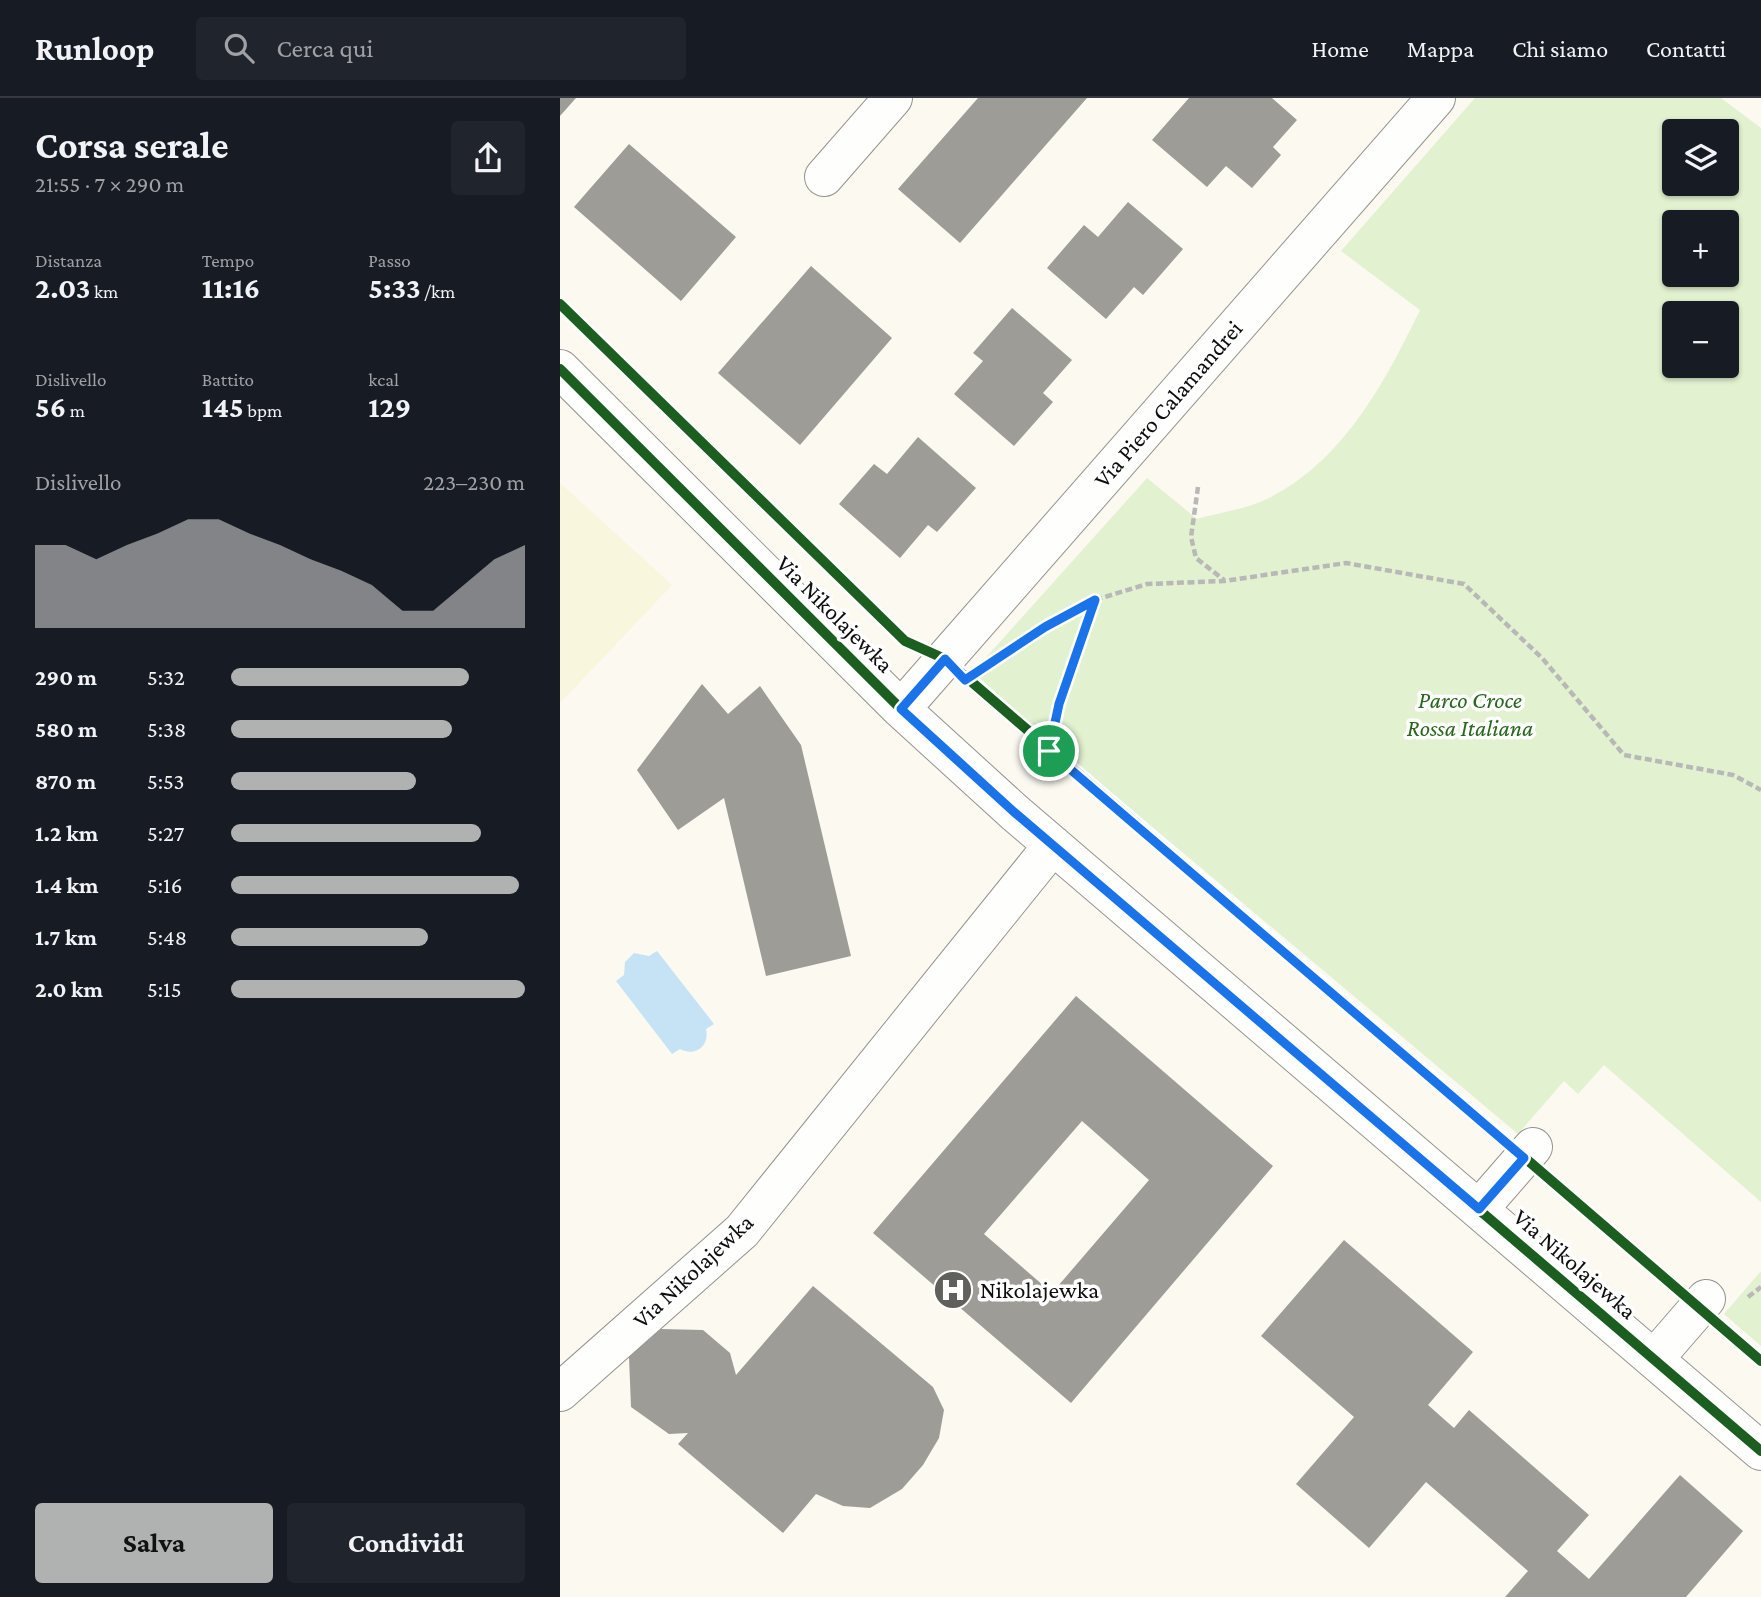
<!DOCTYPE html>
<html lang="it">
<meta charset="utf-8">
<style>
body{margin:0;font-family:"Crimson Pro",serif;background:#20242c;color:#f1f3f6;height:100vh;display:flex;flex-direction:column;font-size:26px;white-space:nowrap}
*{box-sizing:border-box;margin:0}
p{font-size:23px;color:#9ea1a6}
.icon{flex:none;width:38px;height:38px;fill:none;stroke:currentColor;stroke-width:2;stroke-linecap:round;stroke-linejoin:round}
.map{position:relative;flex:1;overflow:hidden}
.panel{display:flex;flex-direction:column;background:#171b24;width:560px}
.panel>*{flex:none}
.buttons{position:absolute;left:1102px;top:21px;display:grid;gap:14px}
.buttons a{display:grid;place-items:center;width:77px;height:77px;border-radius:7px;background:#171b24;box-shadow:0 2px 5px #0004;font-size:35px}
.pin{position:absolute;display:grid;place-items:center;width:60px;height:60px;color:#fff;margin:-30px;border:4px solid #fff;border-radius:50%;box-shadow:0 2px 7px #0007}
.round{display:grid;place-items:center;flex:none;width:74px;height:74px;border-radius:7px;background:#20242c}
.headline{display:flex;align-items:center;justify-content:space-between;height:119px;padding:0 35px}
h1{font-size:38px;font-weight:700;line-height:52px}
.figures{display:grid;grid-template-columns:repeat(3,1fr);gap:10px;height:119px;padding:7px 35px}
.figures div{display:grid;align-content:center}
.figures b{font-size:30px;font-weight:700}
.figures small{font-size:19px;font-weight:400}
.figures p{font-size:19px}
.chart{height:196px;padding:14px 35px}
.chart p{display:flex;justify-content:space-between}
.chart svg{width:100%;height:126px;margin-top:7px;fill:#b0b1b1;opacity:.7}
.button{display:flex;gap:14px;margin-top:auto;padding:14px 35px}
.button a{flex:1;height:80px;border-radius:7px;background:#b0b1b1;color:#111;font-size:28px;font-weight:700;line-height:80px;text-align:center}
.button a+a{background:#20242c;color:#f1f3f6}
ul{padding:0 35px;list-style:none;font-size:23px}
li{display:grid;grid-template-columns:112px 84px 1fr;align-items:center;height:52px}
li i{height:18px;border-radius:9px;background:#b0b1b1}
header{display:flex;align-items:center;gap:42px;box-sizing:border-box;height:98px;padding:0 35px;background:#171b24;border-bottom:2px solid #363941}
header strong{font-size:33px}
nav{display:flex;gap:38px;margin-inline-start:auto;font-size:24px}
.search{width:490px;height:63px;background:#20242c;display:flex;align-items:center;gap:18px;box-sizing:border-box;padding:0 24px;border-radius:7px;color:#9ea1a6;font-size:26px}
main{display:flex;flex:1;min-height:0}
.map>svg:first-child{display:block}
</style>
<header>
<strong>Runloop</strong>
<div class="search"><svg class="icon" aria-label="search" viewBox="0 0 24 24"><circle cx="10" cy="10" r="6"/><path d="M15 15l6 6"/></svg>Cerca qui</div>
<nav><a>Home</a><a>Mappa</a><a>Chi siamo</a><a>Contatti</a></nav>
</header>
<main>
<section class="panel">
<div class="headline"><div><h1>Corsa serale</h1><p>21:55 · 7 × 290 m</p></div><a class="round"><svg class="icon" aria-label="share" viewBox="0 0 24 24"><path d="M12 15V3M7 8l5-5 5 5M5 13v7h14v-7"/></svg></a></div>
<div class="figures">
<div><p>Distanza</p><b>2.03<small> km</small></b></div>
<div><p>Tempo</p><b>11:16</b></div>
<div><p>Passo</p><b>5:33<small> /km</small></b></div>
</div>
<div class="figures">
<div><p>Dislivello</p><b>56<small> m</small></b></div>
<div><p>Battito</p><b>145<small> bpm</small></b></div>
<div><p>kcal</p><b>129</b></div>
</div>
<div class="chart"><p><span>Dislivello</span>223–230 m</p>
<svg viewBox="0 0 160 44" preserveAspectRatio="none"><path d="M0 44V15L10 15L20 20L30 15L40 11L50 6L60 6L70 11L80 15L90 20L100 24L110 29L120 38L130 38L140 29L150 20L160 15V44z"/></svg>
</div>
<ul>
<li><b>290 m</b>5:32<i style="width:81%"></i></li>
<li><b>580 m</b>5:38<i style="width:75%"></i></li>
<li><b>870 m</b>5:53<i style="width:63%"></i></li>
<li><b>1.2 km</b>5:27<i style="width:85%"></i></li>
<li><b>1.4 km</b>5:16<i style="width:98%"></i></li>
<li><b>1.7 km</b>5:48<i style="width:67%"></i></li>
<li><b>2.0 km</b>5:15<i style="width:100%"></i></li>
</ul>
<div class="button"><a>Salva</a><a>Condividi</a></div>
</section>
<div class="map">
<svg width="1201" height="1499" viewBox="0 0 1201 1499">
<rect width="100%" height="100%" fill="#fbf9f0"/>
<path fill="#f8f6dc" d="M0,385L112,487L0,605Z"/>
<path fill="#e2f1d0" fill-rule="evenodd" d="M915,0H1161L1201,30V1104L1044,967L1018,996L1004,983L958,1036L490,643L413,574L587,380L637,421C660,414 688,411 709,400C784,362 825,284 860,212L781,153ZM1115,33H1167V86H1115ZM1115,124H1167V177H1115ZM1115,215H1167V268H1115Z
M1201,1173V1248L1164,1216Z"/>
<path fill="#c6e3f6" d="M97,853L154,926L146,931C150,948 135,959 120,951L112,956L56,883L64,877L65,864L74,855L89,858Z"/>
<path fill="#9e9c96" fill-rule="evenodd" d="M0,0H16L0,18Z
M418,0H527L400,145L338,91Z
M629,0H712L737,22L713,49L721,57L692,90L666,68L647,89L592,42Z
M69,46L176,139L121,203L14,109Z
M568,104L623,151L583,197L574,189L546,221L487,170L524,127L538,139Z
M251,168L332,240L240,347L158,275Z
M452,210L512,262L483,295L493,304L454,348L394,296L423,263L413,255Z
M358,339L416,390L377,434L368,427L340,460L279,406L314,366L327,376Z
M142,586L168,616L200,588L241,647L291,858L206,878L164,700L118,732L77,672Z
M516,898L713,1068L511,1305L313,1135ZM522,1023L589,1082L492,1195L424,1136Z
M784,1142L913,1254L868,1307L894,1330L909,1312L1029,1417L997,1453L1029,1481L1120,1377L1183,1433L1126,1499H945L968,1473L866,1384L809,1450L736,1386L794,1319L701,1238Z
M253,1188L373,1289L384,1312L379,1340L363,1367L342,1391L310,1410L283,1408L256,1396L223,1435L118,1346L128,1335L109,1336L71,1309L69,1259L101,1231L143,1232L170,1255L176,1277Z"/>
<g fill="none" stroke-linecap="round" stroke-linejoin="round">
<g stroke="#94938f" stroke-width="40">
<path id="minor" d="M264,79L333,0
M0,271L341,611L454,714L1201,1353
M341,611L876,0
M919,1111L973,1049
M1094,1261L1146,1201
M0,1294L182,1133L493,747"/>
</g>
<path stroke="#b8b8b6" stroke-width="4.5" stroke-dasharray="7 3.5" stroke-linecap="butt" d="M638,389L631,439L636,460L664,482
M454,550L535,502L587,486L664,483L786,465L904,486L982,560L1064,657L1173,677L1201,692
M489,653L499,606L535,504
M1188,1199L1201,1189"/>
<use href="#minor" stroke="#fefefd" stroke-width="38"/>
<g stroke="#fff" stroke-width="15">
<path id="cycleway" d="M0,206L345,543L385,561L1201,1263
M0,271L341,611L454,714L1201,1353"/>
</g>
<use href="#cycleway" stroke="#1b5e20" stroke-width="10"/>
</g>
<g fill="none" stroke-linecap="round" stroke-linejoin="round">
<g stroke="#fff" stroke-width="14">
<path id="route" d="M535,502L499,606L489,653L964,1060L919,1111L454,714L341,611L385,561L405,582L485,529Z"/>
</g>
<use href="#route" stroke="#1a73e8" stroke-width="9"/>
</g>
<defs>
<g id="hospital-disc" transform="scale(2.0125)"><circle r="9.5" fill="#60605c" stroke="#fff"/><path d="M-5-5h3v3.5h4V-5h3V5h-3V1.5h-4V5h-3Z" fill="#fff"/></g>
</defs>
<g fill-rule="evenodd">
<use href="#hospital-disc" x="393" y="1192"/>
</g>
<g text-anchor="middle" stroke-width="7" stroke-linejoin="round" paint-order="stroke">
<g font-size="24" fill="#0d0d0d" stroke="#fff">
<text transform="translate(608 306) rotate(-49)" y="8">Via Piero Calamandrei</text>
<text transform="translate(275 516) rotate(45)" y="8">Via Nikolajewka</text>
<text transform="translate(1015 1166) rotate(41)" y="8">Via Nikolajewka</text>
<text transform="translate(133 1173) rotate(-43)" y="8">Via Nikolajewka</text>
</g>
<g font-size="24" font-style="italic" fill="#27661b" stroke="#fff">
<text x="910" y="610">Parco Croce<tspan x="910" dy="28">Rossa Italiana</tspan></text>
</g>
<g font-size="24" fill="#0d0d0d" stroke="#fff" text-anchor="start">
<text x="420" y="1200">Nikolajewka</text>
</g>
</g>
</svg>
<div class="buttons">
<a><svg class="icon" aria-label="layers" viewBox="0 0 24 24"><path d="M12 4l9 5-9 5-9-5zM3 14l9 5 9-5"/></svg></a>
<a>+</a>
<a>−</a>
</div>
<div class="pin" style="left:489px;top:653px;background:#1e9e55"><svg class="icon" aria-label="arrive" viewBox="0 0 24 24"><path d="M6 21V4h12l-3 4 3 4H6"/></svg></div>
</div>
</main>
